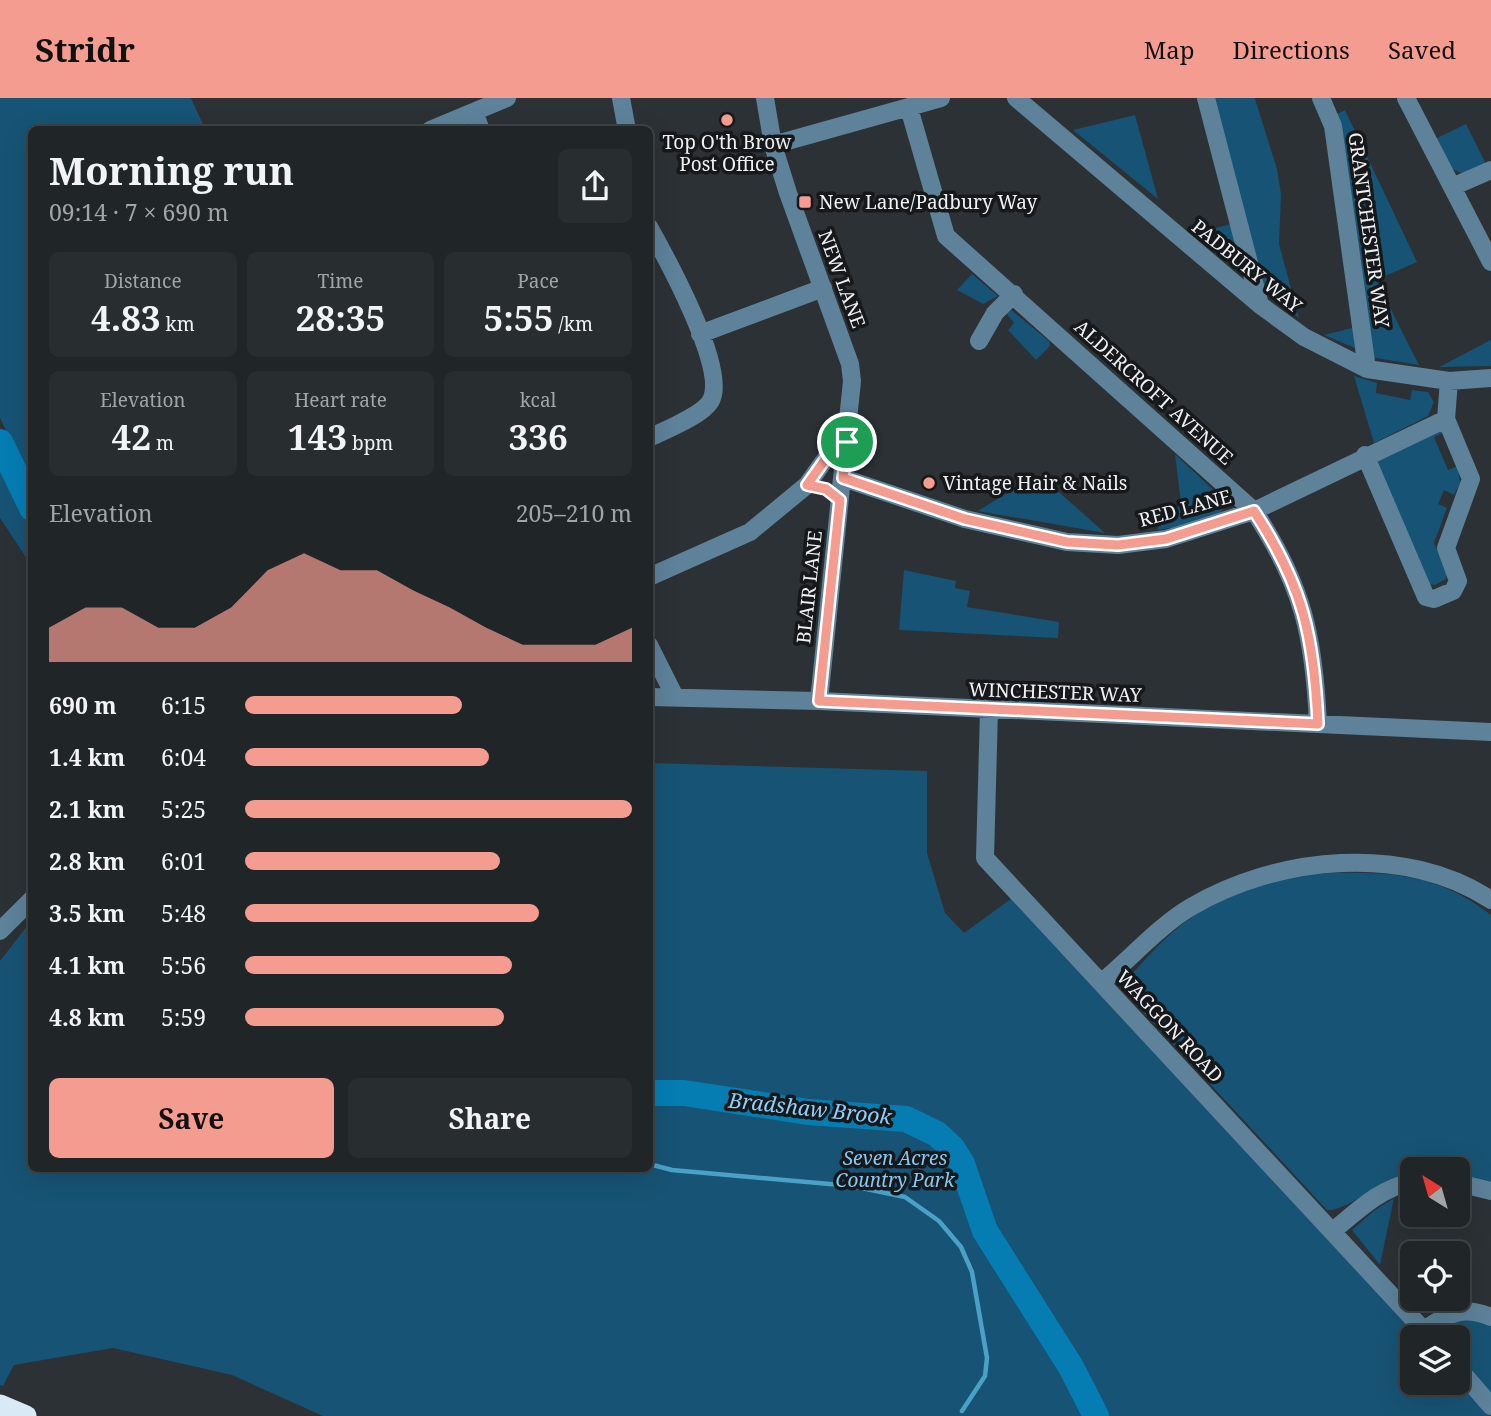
<!DOCTYPE html>
<meta charset="utf-8">
<style>
body{margin:0;font-family:"Noto Serif",serif;background:#282d30;color:#f1f3f6;height:100vh;display:flex;flex-direction:column;font-size:26px;white-space:nowrap}
*{box-sizing:border-box;margin:0}
p{font-size:23px;color:#a2a5a8}
.icon{flex:none;width:38px;height:38px;fill:none;stroke:currentColor;stroke-width:2;stroke-linecap:round;stroke-linejoin:round}
.map{position:relative;flex:1;overflow:hidden}
.details{position:absolute;left:28px;top:28px;width:625px;height:1046px;display:flex;flex-direction:column;background:#202528;border-radius:10px;box-shadow:0 7px 28px #0002,0 0 0 2px #3d4245}
.details>*{flex:none}
.needle{width:46px;rotate:323deg}
.tools{position:absolute;left:1400px;top:1059px;display:grid;gap:14px}
.tools a{display:grid;place-items:center;width:70px;height:70px;border-radius:10px;background:#202528;box-shadow:0 7px 28px #0002,0 0 0 2px #3d4245;font-size:35px}
.pin{position:absolute;display:grid;place-items:center;width:60px;height:60px;color:#fff;margin:-30px;border:4px solid #fff;border-radius:50%;box-shadow:0 2px 7px #0007}
.round{display:grid;place-items:center;flex:none;width:74px;height:74px;border-radius:10px;background:#282d30}
.summary{display:flex;align-items:center;justify-content:space-between;height:119px;padding:0 21px}
h1{font-size:38px;font-weight:700;line-height:52px}
.figures{display:grid;grid-template-columns:repeat(3,1fr);gap:10px;height:119px;padding:7px 21px}
.figures div{display:grid;align-content:center;border-radius:10px;background:#282d30;text-align:center}
.figures b{font-size:35px;font-weight:700}
.figures small{font-size:19px;font-weight:400}
.figures p{font-size:19px}
.chart{height:196px;padding:14px 21px}
.chart p{display:flex;justify-content:space-between}
.chart svg{width:100%;height:126px;margin-top:7px;fill:#f59c91;opacity:.7}
.button{display:flex;gap:14px;margin-top:auto;padding:14px 21px}
.button a{flex:1;height:80px;border-radius:10px;background:#f59c91;color:#111;font-size:28px;font-weight:700;line-height:80px;text-align:center}
.button a+a{background:#282d30;color:#f1f3f6}
ul{padding:0 21px;list-style:none;font-size:23px}
li{display:grid;grid-template-columns:112px 84px 1fr;align-items:center;height:52px}
li i{height:18px;border-radius:9px;background:#f59c91}
header{display:flex;align-items:center;gap:42px;box-sizing:border-box;height:98px;padding:0 35px;background:#f59c91;color:#111}
header strong{font-size:33px}
nav{display:flex;gap:38px;margin-inline-start:auto;font-size:24px}
.map>svg:first-child{display:block}
</style>
<header>
<strong>Stridr</strong>
<nav><a>Map</a><a>Directions</a><a>Saved</a></nav>
</header>
<div class="map">
<svg width="1491" height="1318" viewBox="0 0 1491 1318">
<rect width="100%" height="100%" fill="#2b3135"/>
<path fill="#175374" d="M0,0H191L205,31L32,32L31,385L0,320Z
M1213,0H1255L1256,4L1277,71L1281,96L1279,146L1299,220L1263,191Z
M1345,12L1417,164L1376,182L1419,267L1370,259L1335,17Z
M1135,17L1158,101L1073,32Z
M1466,26L1486,66L1464,76L1452,71L1437,40Z
M1232,126L1245,178L1194,135Z
M972,176L998,198L983,206L957,192Z
M1010,211L1049,243L1050,248L1036,262L1008,232L1014,225L1006,215Z
M1356,229L1355,250L1324,237Z
M1491,242V268L1439,269Z
M1354,278L1377,285L1376,295L1410,302L1412,292L1428,294L1434,304L1428,318L1374,345Z
M1441,330L1445,334L1434,339L1448,372L1458,368L1460,385L1454,397L1444,392L1438,406L1447,410L1434,445L1447,473L1446,481L1435,487L1430,486L1378,367V361Z
M1175,356L1227,405C1219,426 1176,429 1156,432L1181,405Z
M0,357L31,423V467L0,420Z
M1035,382L1052,388L1105,435L978,413L1026,383Z
M904,472L956,483L955,490L970,493L967,509L1059,524L1058,540L899,532Z
M649,665L927,673V755L945,815L964,835L1011,801L1418,1239H1412V1284H1458V1281L1491,1318H323L232,1277L113,1250L14,1267L3,1288L0,1287V863L31,823L32,1071H649Z
M1316,774C1389,776 1431,771 1491,817V1084L1458,1076V1071H1412V1075C1380,1078 1352,1113 1327,1112L1120,889C1137,871 1154,850 1173,834C1214,798 1264,786 1316,774Z
M1394,1100L1380,1167L1352,1132L1375,1112Z
M1469,1221L1491,1226V1295L1458,1258V1239H1440L1436,1235L1454,1222Z"/>
<g fill="none" stroke-linecap="round" stroke-linejoin="round">
<path stroke="#4ba0c6" stroke-width="4.5" d="M649,1066L672,1072L852,1088L905,1099L939,1123L961,1149L972,1174L987,1260L985,1278L962,1313"/>
<path stroke="#057db3" stroke-width="26" d="M0,344L32,410
M649,995H684L808,1014L906,1021L937,1036L952,1050L962,1066L985,1133L1071,1269L1096,1318"/>
<path stroke="#5d829a" stroke-width="18" d="M621,0L627,32
M765,0L773,47L788,95L850,266L852,283L819,603
M1016,0L1260,207L1304,239L1367,271L1449,283L1491,280
M1206,0L1260,207
M1321,0L1333,28L1367,271
M1406,0L1491,164
M909,10L946,138L1254,413C1303,488 1314,538 1318,626
M474,14L481,32
M430,32L507,0
M773,47L941,0
M1452,89L1491,72
M649,129C667,161 725,267 712,300C707,316 665,332 649,340
M700,236L823,190
M979,243L995,215L1014,196
M1365,357L1426,499L1434,501L1453,493L1458,483L1446,450L1471,381L1446,321
M843,380L965,421L1067,444L1118,447L1166,441L1254,413L1446,321L1449,283
M649,479L750,434L807,387L829,356L847,344
M649,547L675,599
M649,599L819,603L1491,634
M989,612L985,760L1430,1239
M0,833L32,801
M1101,885C1129,862 1160,827 1191,809C1277,758 1405,745 1491,802
M1458,1085L1491,1093
M1333,1133C1357,1113 1380,1090 1412,1084
M1424,1232C1447,1216 1463,1207 1491,1219
M1458,1270L1491,1308"/>
<path stroke="#d9eaf6" stroke-width="21" d="M0,1307L26,1318"/>
</g>
<g fill="none" stroke-linecap="round" stroke-linejoin="round">
<g stroke="#fff" stroke-width="14">
<path id="route" d="M847,344L843,380L965,421L1067,444L1118,447L1166,441L1254,413C1303,488 1314,538 1318,626L819,603L840,402L826,391L807,387L829,356Z"/>
</g>
<use href="#route" stroke="#f59c91" stroke-width="9"/>
</g>
<g fill="#f59c91" stroke="#16181a" stroke-width="2.5">
<circle cx="727" cy="22" r="7"/>
<rect x="798" y="97" width="14" height="14" rx="3.5"/>
<circle cx="929" cy="385" r="7"/>
</g>
<g text-anchor="middle" stroke-width="7" stroke-linejoin="round" paint-order="stroke">
<g font-size="19" fill="#edf1f4" stroke="#16181a" text-anchor="start">
<text x="727" y="51" text-anchor="middle">Top O'th Brow<tspan x="727" dy="22">Post Office</tspan></text>
<text x="819" y="111">New Lane/Padbury Way</text>
<text x="943" y="392">Vintage Hair &amp; Nails</text>
</g>
<g font-size="19" fill="#edf1f4" stroke="#16181a">
<text transform="translate(1369 132) rotate(82)" y="7">GRANTCHESTER WAY</text>
<text transform="translate(1247 168) rotate(39)" y="7">PADBURY WAY</text>
<text transform="translate(842 181) rotate(70)" y="7">NEW LANE</text>
<text transform="translate(1154 294) rotate(42)" y="7">ALDERCROFT AVENUE</text>
<text transform="translate(1185 410) rotate(-15)" y="7">RED LANE</text>
<text transform="translate(809 489) rotate(-84)" y="7">BLAIR LANE</text>
<text transform="translate(1055 594) rotate(2)" y="7">WINCHESTER WAY</text>
<text transform="translate(1170 928) rotate(47)" y="7">WAGGON ROAD</text>
</g>
<g font-size="19" font-style="italic" fill="#85c8f4" stroke="#16181a">
<text x="895" y="1067">Seven Acres<tspan x="895" dy="22">Country Park</tspan></text>
</g>
<g font-size="21" font-style="italic" fill="#8dd0fc" stroke="#16181a">
<text transform="translate(810 1011) rotate(6)" y="7">Bradshaw Brook</text>
</g>
</g>
</svg>
<div class="tools">
<a><svg class="needle" viewBox="-14 -14 28 28"><path d="M0-13l5 13h-10z" fill="#e53935"/><path d="M0 13l5-13h-10z" fill="#a2a5a8"/></svg></a>
<a><svg class="icon" aria-label="locate" viewBox="0 0 24 24"><circle cx="12" cy="12" r="6"/><path d="M12 2v4M12 18v4M2 12h4M18 12h4"/></svg></a>
<a><svg class="icon" aria-label="layers" viewBox="0 0 24 24"><path d="M12 4l9 5-9 5-9-5zM3 14l9 5 9-5"/></svg></a>
</div>
<div class="pin" style="left:847px;top:344px;background:#1e9e55"><svg class="icon" aria-label="arrive" viewBox="0 0 24 24"><path d="M6 21V4h12l-3 4 3 4H6"/></svg></div>
<section class="details">
<div class="summary"><div><h1>Morning run</h1><p>09:14 · 7 × 690 m</p></div><a class="round"><svg class="icon" aria-label="share" viewBox="0 0 24 24"><path d="M12 15V3M7 8l5-5 5 5M5 13v7h14v-7"/></svg></a></div>
<div class="figures">
<div><p>Distance</p><b>4.83<small> km</small></b></div>
<div><p>Time</p><b>28:35</b></div>
<div><p>Pace</p><b>5:55<small> /km</small></b></div>
</div>
<div class="figures">
<div><p>Elevation</p><b>42<small> m</small></b></div>
<div><p>Heart rate</p><b>143<small> bpm</small></b></div>
<div><p>kcal</p><b>336</b></div>
</div>
<div class="chart"><p><span>Elevation</span>205–210 m</p>
<svg viewBox="0 0 160 44" preserveAspectRatio="none"><path d="M0 44V32L10 25L20 25L30 32L40 32L50 25L60 12L70 6L80 12L90 12L100 19L110 25L120 32L130 38L140 38L150 38L160 32V44z"/></svg>
</div>
<ul>
<li><b>690 m</b>6:15<i style="width:56%"></i></li>
<li><b>1.4 km</b>6:04<i style="width:63%"></i></li>
<li><b>2.1 km</b>5:25<i style="width:100%"></i></li>
<li><b>2.8 km</b>6:01<i style="width:66%"></i></li>
<li><b>3.5 km</b>5:48<i style="width:76%"></i></li>
<li><b>4.1 km</b>5:56<i style="width:69%"></i></li>
<li><b>4.8 km</b>5:59<i style="width:67%"></i></li>
</ul>
<div class="button"><a>Save</a><a>Share</a></div>
</section>
</div>
